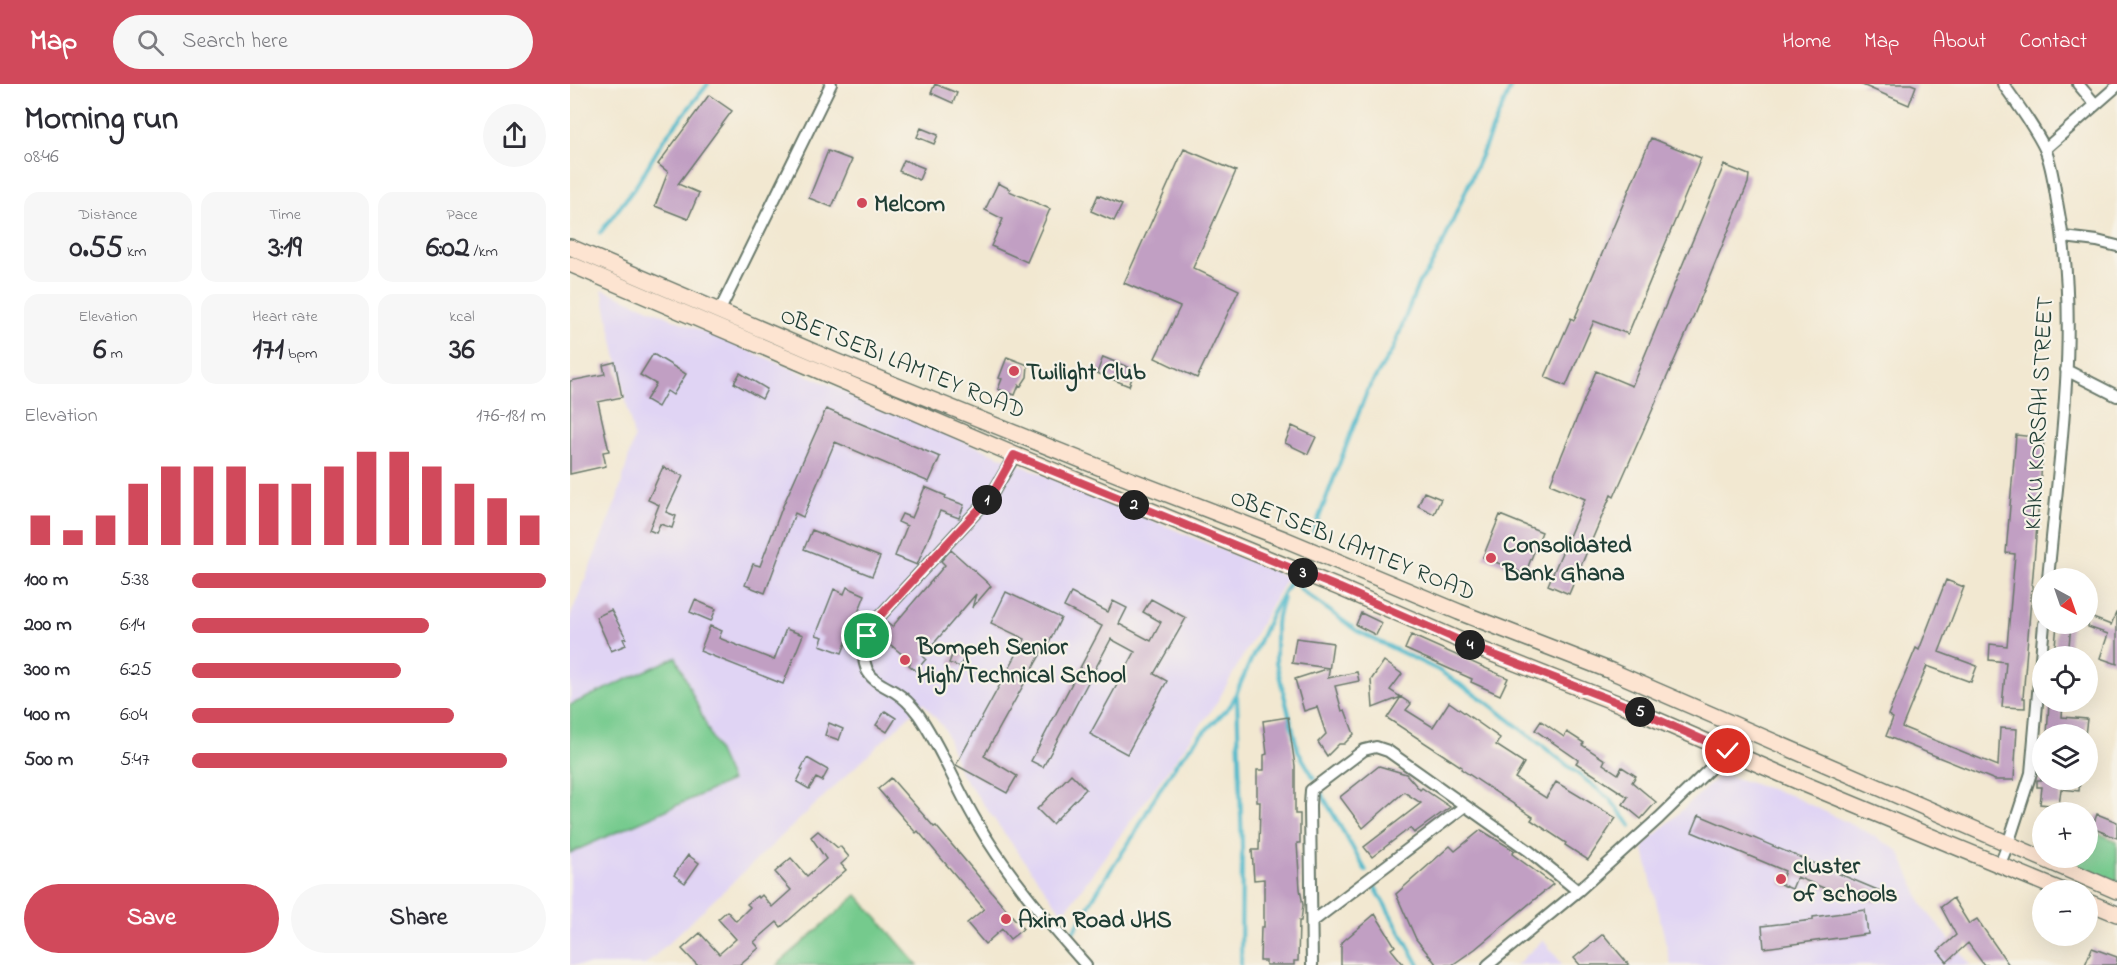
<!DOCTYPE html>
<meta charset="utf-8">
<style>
body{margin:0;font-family:"Indie Flower",sans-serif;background:#f7f7f7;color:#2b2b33;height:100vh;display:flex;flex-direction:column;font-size:22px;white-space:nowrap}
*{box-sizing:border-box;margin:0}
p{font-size:20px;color:#7c7c81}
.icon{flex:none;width:33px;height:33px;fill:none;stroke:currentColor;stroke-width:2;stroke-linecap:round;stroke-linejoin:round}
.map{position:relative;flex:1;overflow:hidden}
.side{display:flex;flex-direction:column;background:#fff;width:570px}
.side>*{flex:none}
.needle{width:39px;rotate:140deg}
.tools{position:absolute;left:1462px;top:484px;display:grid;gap:12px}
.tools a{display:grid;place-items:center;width:66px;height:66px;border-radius:50%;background:#fff;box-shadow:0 6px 24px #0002;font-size:30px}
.pin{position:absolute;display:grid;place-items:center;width:51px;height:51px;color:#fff;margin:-26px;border:3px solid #fff;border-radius:50%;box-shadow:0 2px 6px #0007}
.km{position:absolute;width:30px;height:30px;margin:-15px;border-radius:50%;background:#222;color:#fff;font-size:16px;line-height:30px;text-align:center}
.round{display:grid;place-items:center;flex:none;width:63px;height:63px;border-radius:32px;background:#f7f7f7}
.summary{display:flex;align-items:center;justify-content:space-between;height:102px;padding:0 24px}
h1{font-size:33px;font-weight:700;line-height:45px}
.figures{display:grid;grid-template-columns:repeat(3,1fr);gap:9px;height:102px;padding:6px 24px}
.figures div{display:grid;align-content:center;border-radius:15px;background:#f7f7f7;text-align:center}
.figures b{font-size:30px;font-weight:700}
.figures small{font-size:16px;font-weight:400}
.figures p{font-size:16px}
.chart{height:168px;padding:12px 24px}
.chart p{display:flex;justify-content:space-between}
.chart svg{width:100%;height:108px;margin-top:6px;stroke:#d1495b;stroke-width:6}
.action{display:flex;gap:12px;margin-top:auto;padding:12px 24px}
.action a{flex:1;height:69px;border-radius:36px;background:#d1495b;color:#fff;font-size:24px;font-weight:700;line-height:69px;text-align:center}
.action a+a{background:#f7f7f7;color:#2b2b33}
ul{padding:0 24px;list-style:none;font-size:20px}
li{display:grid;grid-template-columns:96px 72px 1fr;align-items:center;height:45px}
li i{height:15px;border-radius:8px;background:#d1495b}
header{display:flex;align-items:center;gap:36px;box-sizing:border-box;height:84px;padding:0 30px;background:#d1495b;color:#fff}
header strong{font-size:28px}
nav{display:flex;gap:33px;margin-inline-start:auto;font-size:21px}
.search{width:420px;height:54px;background:#f7f7f7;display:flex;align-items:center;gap:15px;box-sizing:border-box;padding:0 21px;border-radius:33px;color:#7c7c81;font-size:22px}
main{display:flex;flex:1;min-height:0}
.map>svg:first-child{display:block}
</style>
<header>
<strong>Map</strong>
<div class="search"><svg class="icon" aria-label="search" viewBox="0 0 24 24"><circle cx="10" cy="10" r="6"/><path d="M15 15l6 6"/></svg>Search here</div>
<nav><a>Home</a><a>Map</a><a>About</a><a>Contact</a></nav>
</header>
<main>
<section class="side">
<div class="summary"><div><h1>Morning run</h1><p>08:46</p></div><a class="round"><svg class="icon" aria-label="share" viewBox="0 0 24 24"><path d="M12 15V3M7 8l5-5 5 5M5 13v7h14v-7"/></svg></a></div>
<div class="figures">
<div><p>Distance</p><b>0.55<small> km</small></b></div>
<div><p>Time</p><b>3:19</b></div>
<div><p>Pace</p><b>6:02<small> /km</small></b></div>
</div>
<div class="figures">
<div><p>Elevation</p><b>6<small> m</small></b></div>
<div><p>Heart rate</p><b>171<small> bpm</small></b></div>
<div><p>kcal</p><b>36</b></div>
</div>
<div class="chart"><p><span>Elevation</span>176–181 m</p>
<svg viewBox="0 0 160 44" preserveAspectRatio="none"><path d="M5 44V32M15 44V38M25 44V32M35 44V19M45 44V12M55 44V12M65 44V12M75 44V19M85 44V19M95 44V12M105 44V6M115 44V6M125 44V12M135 44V19M145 44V25M155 44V32"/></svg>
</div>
<ul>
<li><b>100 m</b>5:38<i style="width:100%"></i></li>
<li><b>200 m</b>6:14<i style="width:67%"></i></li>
<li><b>300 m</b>6:25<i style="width:59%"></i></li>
<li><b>400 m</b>6:04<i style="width:74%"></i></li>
<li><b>500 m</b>5:47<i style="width:89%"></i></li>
</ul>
<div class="action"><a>Save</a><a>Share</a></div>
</section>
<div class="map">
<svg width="1547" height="881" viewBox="0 0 1547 881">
<rect width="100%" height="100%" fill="#f7f3e8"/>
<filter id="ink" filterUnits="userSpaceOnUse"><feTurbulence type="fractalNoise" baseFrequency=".0167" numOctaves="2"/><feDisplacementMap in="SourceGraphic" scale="12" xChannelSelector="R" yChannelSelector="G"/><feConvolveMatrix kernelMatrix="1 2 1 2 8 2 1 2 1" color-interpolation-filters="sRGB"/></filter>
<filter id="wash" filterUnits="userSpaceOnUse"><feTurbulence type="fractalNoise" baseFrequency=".008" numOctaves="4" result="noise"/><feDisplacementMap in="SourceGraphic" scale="24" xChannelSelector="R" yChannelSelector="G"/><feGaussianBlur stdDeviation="1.35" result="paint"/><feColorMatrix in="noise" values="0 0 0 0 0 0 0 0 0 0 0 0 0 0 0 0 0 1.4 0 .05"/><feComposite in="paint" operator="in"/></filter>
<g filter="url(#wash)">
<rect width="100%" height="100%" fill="#f2e8d1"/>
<path fill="#e0d4f4" d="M32,205L717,493L646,620L493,830L390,688L374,644L353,619L75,881H0V533L47,415L64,354Z
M1151,690L1220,711L1297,748L1329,767L1354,824L1401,881H1101L1073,762Z
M973,856L993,881H946Z"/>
<path fill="#75ca8d" stroke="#4a8460" stroke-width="1.5" d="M106,573L161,697L0,769V621Z
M1518,745L1547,757V801L1499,781V774H1518Z
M287,811L348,881H207Z"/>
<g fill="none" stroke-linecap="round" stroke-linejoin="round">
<path stroke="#4fb9cb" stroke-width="4" d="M30,149L66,102L94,55L138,0
M743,449L797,307L823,265L849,198L857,189L874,157L942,0
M723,492L730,505L787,547L868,586L914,616L1040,715L1061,742
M713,514L706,539V578L728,667L744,694
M667,612L672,763L671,881
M750,707L796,787
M802,798L849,881
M503,848L536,793L566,748L583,716L607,679L630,652L661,621L700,533L723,492"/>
</g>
<g id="blocks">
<path fill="#c19fc3" d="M365,0L387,9L383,19L361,9Z
M1290,0H1341L1346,2L1339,21Z
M139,11L162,27L108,100L129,109L118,135L85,122L98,88L88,80Z
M351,44L368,51L364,60L347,53Z
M1081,54L1131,74L1058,250L1024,237L996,302L975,293L1001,234L1004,236Z
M614,65L666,87L623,184L669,206L627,294L585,274L610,223L554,199Z
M258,67L282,76L262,123L239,114Z
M334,76L354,84L349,96L329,87Z
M1154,81L1179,91L1178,99L1119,243L1044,413L1041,411L999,510L978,501L1015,415L980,400L1026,287L1062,302Z
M428,99L440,105L439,107L480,125L457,178L421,162L433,135L415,126Z
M528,111L552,121L544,137L521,127Z
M83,270L116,290L103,311L97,307L88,323L76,316L86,300L70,291Z
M437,273L458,281L457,293L451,302L449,301L445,311L428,305L432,295L429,294Z
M533,273L565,286L559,302L527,289Z
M45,278L52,313L28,318L39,367L33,368L36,382L0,390V297L35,290L33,281Z
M170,289L197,305L192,315L164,299Z
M256,325L370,373L359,398L265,358L233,433L225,429L195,509L175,501L183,480L190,482L212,424Z
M722,342L746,353L738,370L715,359Z
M1446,351L1474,354L1453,614H1455V624L1432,623L1436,578L1419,576L1420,560L1437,562L1445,470L1436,469Z
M93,383L113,392L96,428L106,432L102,444L90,440L86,449L79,446L89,421L78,416Z
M355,403L376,412L375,414L394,421L389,434L370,427L347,481L325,472L337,442L328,438L332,430L342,434Z
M854,408L871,415L864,430L848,422Z
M930,431L972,448L955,490L913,473Z
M242,446L310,473L302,492L234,465Z
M381,466L421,502L402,524L406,510L353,572L356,575L346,587L339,581L341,578L315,556L313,558L307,552L316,538L322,543L375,481L371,477Z
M1376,496L1394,503L1369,568L1407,582L1401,598L1357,582L1332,643L1428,682L1430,644L1447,645L1444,696H1425L1316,652L1323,634L1318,631L1346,564L1349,566Z
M277,503L295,511L272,569L250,561L253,553L246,551L264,505L274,510Z
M436,508L491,534L476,565L474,564L414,672L447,692L437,709L386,681L455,555L421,539Z
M501,509L538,528L543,517L557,524L549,540L581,557L591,538L573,528L581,515L616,534L584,590L597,597L557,670L520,650L565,568L541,555L473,683L461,677L532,542L494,523Z
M125,516L146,525L141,537L120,528Z
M41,526L56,554L53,555L56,561L41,567L26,533Z
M791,529L812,539L806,551L786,541Z
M1546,529H1547V580L1530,574L1538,550L1518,543V532L1541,541Z
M1487,540H1501L1498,573H1484Z
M140,542L152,547L149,554L204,576L216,545L233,551L213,600L130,567Z
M841,551L938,594L930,611L901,598L902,595L835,565Z
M726,554L763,559L758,594L787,588L789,597L765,602L772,627L775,626L784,650L774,660H769L757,672L748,658L756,650L747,623L734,627L725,595L759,584L722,579Z
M385,563L396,568L390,583L379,579Z
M814,577L832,590L820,606L841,620L836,626L863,643L879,618L930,654L926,661L954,679L945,694L976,714L986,698L1046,734L1018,776L995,761L996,759L961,736L963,733L891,685L892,683L817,634L831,613L803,624L801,596Z
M1479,618H1493L1492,633L1517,635L1515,651H1477Z
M315,627L326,634L317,648L306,641Z
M718,633L725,682V730H730V759H727L730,805L733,821L731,837H729L728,877H724V881H696V877H690L691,843H694V795L684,796L682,766H689L690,718H687V686H694V671L697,670L693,637Z
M971,637L994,653L997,648L1014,659L1012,661L1035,676L1033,680L1048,690L1052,683L1066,692L1062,698L1086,718L1071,735L1053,720L1058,713L1006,679L1008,676L965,646Z
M259,639L273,645L269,656L255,651Z
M237,674L258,686L252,697L246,694L239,705L227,698L233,686L231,685Z
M809,682L836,690L850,706L852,704L880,723L844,749L840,744L802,773L794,763L851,719L834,708L793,744L770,713Z
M501,690L516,705L482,740L467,725Z
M321,694L364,743L366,742L453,845L440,855L432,845L415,860L397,839L414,825L348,747L346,749L308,705Z
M1467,696H1510L1509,707L1491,705L1489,722L1470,720L1472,703H1467Z
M1527,730L1547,738V754L1522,744Z
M1129,731L1310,807L1305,819L1274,805L1271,811L1227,793L1222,805L1210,800L1215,787L1122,748Z
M911,746L945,767L942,770L983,800L905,865L882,881H867L846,855L826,810L880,762L885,767Z
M248,747L268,764L270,762L279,773L271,780L276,786L211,843L207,838L184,858L189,864L169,881H127L112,865L130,849L149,870L166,855L148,835L157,827L166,837L180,823L177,820L187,812L189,814L192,811L202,823L221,806L205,788L221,774L237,792L256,775L241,753Z
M118,771L129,779L115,799L104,791Z
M1383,814L1399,840L1407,835L1439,881H1414L1398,859L1377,878L1368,867L1386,851L1371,823Z
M1295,826L1298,850L1194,864L1192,842L1243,836V833Z
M805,830L825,862L821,865L834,881H771V859Z
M1033,850L1059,881H1010L1004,874Z
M1522,864L1547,873V881H1515Z"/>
</g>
</g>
<g filter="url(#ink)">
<use href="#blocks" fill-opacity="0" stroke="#69796b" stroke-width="1.5"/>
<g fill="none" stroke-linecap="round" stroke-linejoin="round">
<g stroke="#69796b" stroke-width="14">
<path id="minor" d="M1433,0C1448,21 1464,42 1475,65C1482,82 1484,100 1487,118C1511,242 1489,371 1478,495
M1508,0L1525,20
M1475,65L1547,2
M1494,153L1527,157L1547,162
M150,226L261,0
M1496,286L1547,312
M445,371L421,412L308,534C298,550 289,567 297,586C302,597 315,602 325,608C333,613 342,622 348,630C371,663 385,701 405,735C435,788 475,835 516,881
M1430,780L1438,760L1461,689L1474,540
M742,838L895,722
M742,881L740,721L741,706L794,666L806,663L818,667L959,767L1008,807
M918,881L1008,807L1089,734L1158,667"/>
</g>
<g stroke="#69796b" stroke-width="18">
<path id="secondary" d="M0,163L265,277L561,396L714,455L889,528L1041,587L1547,807
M0,180L445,371L770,504L910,565L1062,625L1227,697L1493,807
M1518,818L1547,830"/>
</g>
<use href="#minor" stroke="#fff" stroke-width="10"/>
<use href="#secondary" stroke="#fde4d1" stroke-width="15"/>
</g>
</g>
<g fill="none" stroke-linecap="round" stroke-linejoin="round" filter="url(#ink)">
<g stroke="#fff" stroke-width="12">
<path id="route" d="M297,552L308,534L421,412L444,371L770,504L909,565L1062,624L1158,667"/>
</g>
<use href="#route" stroke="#d1495b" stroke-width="8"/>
</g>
<g fill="#d1495b" stroke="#f7f3e8" stroke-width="2">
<circle cx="292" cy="119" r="6"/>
<circle cx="444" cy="287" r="6"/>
<circle cx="921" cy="474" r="6"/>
<circle cx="335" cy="576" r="6"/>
<circle cx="1211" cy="795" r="6"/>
<circle cx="436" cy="835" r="6"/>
</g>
<g text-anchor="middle" stroke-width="4.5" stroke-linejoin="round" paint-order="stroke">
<g font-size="24" font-weight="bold" fill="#1f3d34" stroke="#f7f3e8" text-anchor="start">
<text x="304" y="127">Melcom</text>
<text x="456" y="295">Twilight Club</text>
<text x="933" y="468">Consolidated<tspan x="933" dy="28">Bank Ghana</tspan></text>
<text x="347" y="570">Bompeh Senior<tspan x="347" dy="28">High/Technical School</tspan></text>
<text x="1223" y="789">cluster<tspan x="1223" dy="28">of schools</tspan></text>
<text x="448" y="843">Axim Road JHS</text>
</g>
<g font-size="24" fill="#1f3d34" stroke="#f7f3e8">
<text transform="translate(333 278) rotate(22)" y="8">OBETSEBI LAMTEY ROAD</text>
<text transform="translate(1468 329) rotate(-87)" y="8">KAKU KORSAH STREET</text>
<text transform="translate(783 460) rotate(22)" y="8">OBETSEBI LAMTEY ROAD</text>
</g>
</g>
</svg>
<div class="tools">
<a><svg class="needle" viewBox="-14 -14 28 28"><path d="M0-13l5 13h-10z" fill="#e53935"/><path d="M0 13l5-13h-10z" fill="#7c7c81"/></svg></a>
<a><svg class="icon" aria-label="locate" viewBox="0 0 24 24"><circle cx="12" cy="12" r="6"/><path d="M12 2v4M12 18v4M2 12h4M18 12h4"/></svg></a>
<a><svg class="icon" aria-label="layers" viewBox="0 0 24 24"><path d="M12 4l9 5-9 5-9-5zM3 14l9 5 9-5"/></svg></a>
<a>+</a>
<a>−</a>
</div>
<div class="pin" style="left:297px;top:552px;background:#1e9e55"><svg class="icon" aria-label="arrive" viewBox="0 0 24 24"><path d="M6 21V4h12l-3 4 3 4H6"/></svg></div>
<div class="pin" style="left:1158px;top:667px;background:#d93025"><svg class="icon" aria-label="check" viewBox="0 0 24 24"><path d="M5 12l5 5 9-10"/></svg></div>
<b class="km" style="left:417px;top:416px">1</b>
<b class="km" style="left:564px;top:421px">2</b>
<b class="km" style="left:733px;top:489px">3</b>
<b class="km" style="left:900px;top:561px">4</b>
<b class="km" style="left:1070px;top:628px">5</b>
</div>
</main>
